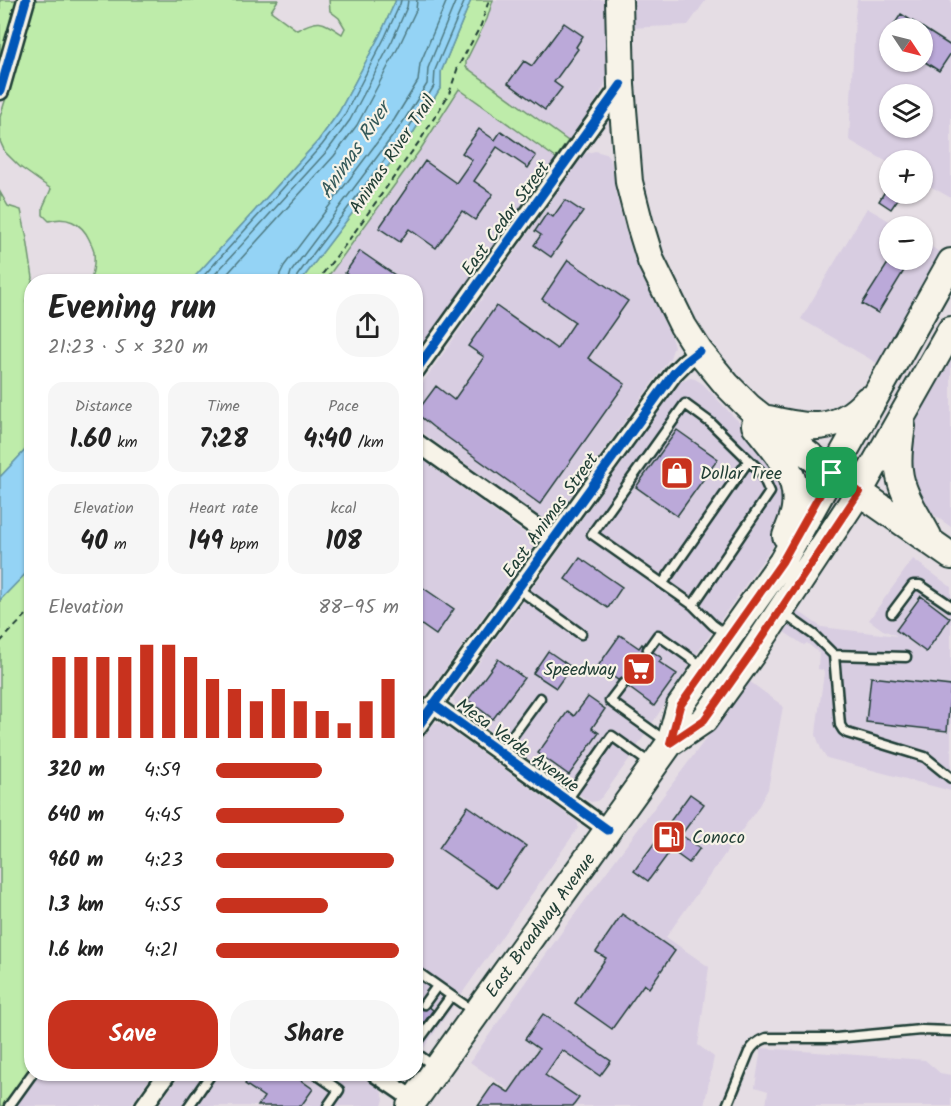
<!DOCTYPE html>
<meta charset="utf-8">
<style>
body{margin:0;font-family:Kalam,sans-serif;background:#f6f6f6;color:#222;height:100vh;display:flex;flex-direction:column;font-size:22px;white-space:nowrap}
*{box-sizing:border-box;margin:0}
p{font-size:20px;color:#767676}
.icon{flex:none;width:33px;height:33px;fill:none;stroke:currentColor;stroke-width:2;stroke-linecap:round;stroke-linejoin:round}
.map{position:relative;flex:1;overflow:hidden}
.side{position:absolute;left:24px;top:274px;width:399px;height:807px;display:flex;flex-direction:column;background:#fff;border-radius:24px;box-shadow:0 2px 4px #0004}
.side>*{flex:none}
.needle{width:39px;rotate:125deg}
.buttons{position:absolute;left:879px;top:18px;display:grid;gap:12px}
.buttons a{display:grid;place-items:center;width:54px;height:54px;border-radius:50%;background:#fff;box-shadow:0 2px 4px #0004;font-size:30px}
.pin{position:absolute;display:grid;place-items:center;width:51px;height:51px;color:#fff;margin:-26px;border-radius:12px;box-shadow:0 3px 9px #0006}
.round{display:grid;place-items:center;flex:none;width:63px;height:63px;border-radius:24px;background:#f6f6f6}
.headline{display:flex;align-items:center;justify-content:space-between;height:102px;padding:0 24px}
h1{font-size:33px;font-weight:800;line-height:45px}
.metrics{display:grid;grid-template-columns:repeat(3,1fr);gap:9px;height:102px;padding:6px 24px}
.metrics div{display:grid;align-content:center;border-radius:15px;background:#f6f6f6;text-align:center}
.metrics b{font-size:26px;font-weight:800}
.metrics small{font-size:16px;font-weight:400}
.metrics p{font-size:16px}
.chart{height:168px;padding:12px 24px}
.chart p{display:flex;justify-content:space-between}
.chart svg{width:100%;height:108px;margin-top:6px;stroke:#c8321e;stroke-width:6}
.cta{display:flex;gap:12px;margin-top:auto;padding:12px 24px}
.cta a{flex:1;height:69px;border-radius:24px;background:#c8321e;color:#fff;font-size:24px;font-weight:800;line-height:69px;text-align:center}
.cta a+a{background:#f6f6f6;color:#222}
ul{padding:0 24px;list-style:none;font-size:20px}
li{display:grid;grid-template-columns:96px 72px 1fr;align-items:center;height:45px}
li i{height:15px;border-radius:8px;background:#c8321e}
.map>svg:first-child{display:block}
</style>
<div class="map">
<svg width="951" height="1106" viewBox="0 0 951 1106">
<rect width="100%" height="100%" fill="#e5dde4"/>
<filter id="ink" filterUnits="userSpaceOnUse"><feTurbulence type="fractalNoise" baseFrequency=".0167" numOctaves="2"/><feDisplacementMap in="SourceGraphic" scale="12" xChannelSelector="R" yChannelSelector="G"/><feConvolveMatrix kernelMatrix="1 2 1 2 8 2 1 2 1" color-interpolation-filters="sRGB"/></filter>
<g filter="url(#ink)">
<path fill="#d8cde1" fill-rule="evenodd" d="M493,0H611L606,39L607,76L604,87L590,110L568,141L466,68V61L487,19Z
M628,0H706L688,25L630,28Z
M857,0H951V198L923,182L922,160H890L889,163L849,140L855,17ZM890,28H922V62H890ZM890,94H922V128H890Z
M459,89L556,158L416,355V282H323L420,150Z
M595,151L606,154L611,161L616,194L626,232L634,256L643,277L671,337L674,346L670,358L554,519L547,522L416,428V392L583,156L587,153Z
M867,208L898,226H890V260H922L923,242L945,255L882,366L801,319Z
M951,359V527L927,510L911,491L908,439L912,429Z
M691,378L695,379L703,384L733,416L769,449L788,484L777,540L698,652L630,758L602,797L597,801L591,802L587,800L456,706L453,699L677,386L680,382Z
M416,455L532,539L534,544L533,547L416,710Z
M913,559L951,587V791L827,758L821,749L816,735L817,724L824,673L823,670L818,669L819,653L807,643L804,645L784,632L798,611L821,627L898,636L883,630L869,620Z
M749,681L783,706L768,789L757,809L666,937L709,967L698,1045L714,1057L704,1106H532L470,1062L566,926Z
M434,723H440L576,821L578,824V828L416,1059V749Z
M761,1048L925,1060L940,1073L951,1075V1106H766L768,1091L755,1087Z
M36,1074H153L130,1106H14Z
M181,1074H359L380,1089L384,1099L382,1106H158Z"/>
<path fill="#beecaa" stroke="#6e946f" stroke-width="1.5" d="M0,0H19L0,69Z
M35,0H278L271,11L297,30C319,18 322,21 342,34L345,28L339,18L330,11L329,0H396L380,35L339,112L318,141L190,282H90C93,273 95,263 94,253C94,248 91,244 89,239C81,222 66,216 49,221L43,215V207L51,189L20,167L5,152L0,141V117L20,53Z
M471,0H493L487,19L466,61V67L568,141L556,158L459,89L420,150L332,271L323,282H300L413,133L441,87V72Z
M0,192L8,206L21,210L27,239L33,278L26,301L32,318L31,444L0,477Z
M31,568L32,1068L5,1106H0V600Z"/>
<path fill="#94d3f5" stroke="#6597a8" stroke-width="1.5" d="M396,0H471L441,72V87L413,133L300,282H190L318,141L339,112L380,35Z
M31,444V568L0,600V477Z"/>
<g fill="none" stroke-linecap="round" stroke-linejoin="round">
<path stroke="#4e7981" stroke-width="1.5" d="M198,282L322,145L344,116L385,37L400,4L401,0
M208,282L328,150L350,120L392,41L407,7L408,0
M220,282L334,156L357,125L400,44L416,10L417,0
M279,282L280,274L284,266L394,120L418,81L420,64L447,0
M288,282L291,272L401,125L427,84L428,68L456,0
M296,282L297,276L316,250L408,129L434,86L435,70L465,0"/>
</g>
<path fill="#bba9d9" stroke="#1f3d34" stroke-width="1.5" d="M901,14L951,46V53L939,71L922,60V28H892Z
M564,23L583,36L576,47L578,49L554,82L562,88L545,110L508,83L524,61L532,66Z
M479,129L495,140L501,131L536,156L528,168L497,147L474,181L493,194L475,220L462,211L436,248L409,229L400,242L379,228L425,161L456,183L472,160L462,153Z
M887,188L890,189V194H896L900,196L891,209L879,201Z
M565,200L583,212L551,257L534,245L541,235L535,231L547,213L553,217Z
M360,251L405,282H358L345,273Z
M568,260L628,301L588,358L625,384L540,504L433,427L416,413L436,386L454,400L484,357L468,346L496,306L557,349L575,322L542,299Z
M890,260H901L908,264L878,313L862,304Z
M677,430L718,459L677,516L636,487Z
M580,558L622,587L608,608L565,579Z
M416,583L454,609L436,635L416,621Z
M921,596L950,618L926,652L896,630Z
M620,635L639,648L642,644L643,645L642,651L645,654L650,655L653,652L662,658L659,662L677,674L654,706L628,687L629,682L626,679L621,678L618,680L598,666Z
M548,651L571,667L556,688L533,673Z
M498,659L524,678L493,719L468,700Z
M871,677L951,686L947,731L866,722Z
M588,697L605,709L592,728L599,733L569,775L538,753L568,711L574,716Z
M690,794L704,804L681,835L700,848L689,863L671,850L648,881L634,871Z
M468,806L526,846L497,888L439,848Z
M622,914L675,951L649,988L644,984L612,1029L575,1003L606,958L596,952Z
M416,997L419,1000L418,1006L421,1009L426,1010L429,1007L433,1010L416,1034Z
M543,1014L611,1061L600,1076L562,1050L545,1075L579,1098L573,1106H478L494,1083L508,1092H509L539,1049L525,1039Z
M251,1074H292L313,1089L301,1106H258L264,1097L245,1084Z"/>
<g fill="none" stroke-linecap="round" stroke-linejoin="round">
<g stroke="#1f3d34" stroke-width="13">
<path id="lane" d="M663,583L749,460
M517,588L581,634
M693,605L592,534L685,404L711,423L761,472L770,492L693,605L713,625L727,635
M783,613L814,635L834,655L840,725L843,730L847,733L925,757L951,778
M892,613L913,585H920L951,606
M648,649L658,635L703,667
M834,655L906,657
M623,684L610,701L666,741
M500,753L540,698
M567,800L612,736L651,764
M416,971L473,1011
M424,1004L437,986
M416,1044L451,996
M416,1053L435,1067
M316,1074L339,1090L328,1106
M9,1106L32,1074
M189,1106L211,1074
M727,1106L749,1052C753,1045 758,1041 766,1038H836L921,1030L951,1031"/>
</g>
<g stroke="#1f3d34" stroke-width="21">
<path id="street" d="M0,91L26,0
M416,370L621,85
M416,442L553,539
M433,704L608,830
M416,729L674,373L686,361L699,351
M376,1074L414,1100
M144,1106L167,1074"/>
</g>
<g stroke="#1f3d34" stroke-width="30">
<path id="primary" d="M619,0L621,85L629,182L640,225L651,261L683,326L699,351L727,385L749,407L832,473L951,556
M769,419C809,429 837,433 867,400
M755,425C774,450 800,473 795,508C794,518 789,527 786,536
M902,426C900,440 897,455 899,470C901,493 917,515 928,536
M670,743L680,706L782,562L951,262
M410,1106L670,743L704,720L751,655L859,492L951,330"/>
</g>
<path stroke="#1f3d34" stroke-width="2" stroke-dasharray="6 4.5" stroke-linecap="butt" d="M316,282L346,244L421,139L449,94L458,67L481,25L489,0
M0,642L32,609"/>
<use href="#lane" stroke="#f7f3e8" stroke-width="8"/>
<use href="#street" stroke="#f7f3e8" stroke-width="16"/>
<use href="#primary" stroke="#f7f3e8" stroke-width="26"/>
<g stroke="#f7f3e8" stroke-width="13">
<path id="cycleway" d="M0,91L26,0
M416,370L621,85
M433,704L608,830
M416,729L674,373L686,361L699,351"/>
</g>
<use href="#cycleway" stroke="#0057b8" stroke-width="9"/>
</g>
</g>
<g fill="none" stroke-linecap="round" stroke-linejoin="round" filter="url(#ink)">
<g stroke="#fff" stroke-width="12">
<path id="route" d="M832,473L859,492L751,654L704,720L670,743L680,706L782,562Z"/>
</g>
<use href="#route" stroke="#c8321e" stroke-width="8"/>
</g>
<defs>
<g id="shop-square" transform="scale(1.725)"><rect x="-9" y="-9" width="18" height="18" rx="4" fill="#c8321e" stroke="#f7f3e8"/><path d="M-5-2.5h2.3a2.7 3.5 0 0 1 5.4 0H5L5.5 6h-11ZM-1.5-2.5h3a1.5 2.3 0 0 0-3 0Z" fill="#fff"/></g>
<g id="supermarket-square" transform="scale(1.725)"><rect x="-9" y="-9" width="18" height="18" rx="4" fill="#c8321e" stroke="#f7f3e8"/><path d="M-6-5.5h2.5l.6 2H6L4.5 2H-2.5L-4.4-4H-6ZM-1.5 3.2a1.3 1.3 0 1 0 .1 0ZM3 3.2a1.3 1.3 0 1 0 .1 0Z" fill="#fff"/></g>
<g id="fuel-square" transform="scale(1.725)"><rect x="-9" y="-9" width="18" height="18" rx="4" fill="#c8321e" stroke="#f7f3e8"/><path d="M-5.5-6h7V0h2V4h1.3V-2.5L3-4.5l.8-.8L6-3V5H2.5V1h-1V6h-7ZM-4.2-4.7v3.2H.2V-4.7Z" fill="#fff"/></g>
</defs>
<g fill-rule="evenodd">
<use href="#shop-square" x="677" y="473"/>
<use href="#supermarket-square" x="639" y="669"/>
<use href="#fuel-square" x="669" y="837"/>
</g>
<g text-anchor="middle" stroke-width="4.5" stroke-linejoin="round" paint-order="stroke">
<g font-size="18" fill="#1f3d34" stroke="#f7f3e8">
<text transform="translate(392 154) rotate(-56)" y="6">Animas River Trail</text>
<text transform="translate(505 218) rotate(-54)" y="6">East Cedar Street</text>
<text transform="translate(550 515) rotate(-54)" y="6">East Animas Street</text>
<text transform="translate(518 745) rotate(36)" y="6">Mesa Verde Avenue</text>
<text transform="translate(540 925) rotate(-54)" y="6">East Broadway Avenue</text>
</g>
<g font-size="18" fill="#1f3d34" stroke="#f7f3e8" text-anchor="start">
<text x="700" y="479">Dollar Tree</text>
<text x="616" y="675" text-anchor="end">Speedway</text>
<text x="692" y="843">Conoco</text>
</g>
<g font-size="20" font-style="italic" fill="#365b5b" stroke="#f7f3e8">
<text transform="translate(354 150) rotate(-56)" y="7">Animas River</text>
</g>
</g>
</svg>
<div class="buttons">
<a><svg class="needle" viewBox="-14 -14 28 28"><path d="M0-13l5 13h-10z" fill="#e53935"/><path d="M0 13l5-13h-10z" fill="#767676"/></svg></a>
<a><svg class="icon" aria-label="layers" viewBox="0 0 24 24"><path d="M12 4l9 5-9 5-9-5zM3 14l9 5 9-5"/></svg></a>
<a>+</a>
<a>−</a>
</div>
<div class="pin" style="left:832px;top:473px;background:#1e9e55"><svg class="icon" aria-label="arrive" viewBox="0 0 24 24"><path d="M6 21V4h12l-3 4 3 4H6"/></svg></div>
<section class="side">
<div class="headline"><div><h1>Evening run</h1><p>21:23 · 5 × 320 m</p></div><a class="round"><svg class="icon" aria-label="share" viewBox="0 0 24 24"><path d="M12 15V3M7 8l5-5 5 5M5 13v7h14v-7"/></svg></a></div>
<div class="metrics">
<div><p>Distance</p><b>1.60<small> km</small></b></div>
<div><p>Time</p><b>7:28</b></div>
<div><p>Pace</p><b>4:40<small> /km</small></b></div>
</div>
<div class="metrics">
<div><p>Elevation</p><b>40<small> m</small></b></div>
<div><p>Heart rate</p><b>149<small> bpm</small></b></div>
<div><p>kcal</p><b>108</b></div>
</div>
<div class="chart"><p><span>Elevation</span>88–95 m</p>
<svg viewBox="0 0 160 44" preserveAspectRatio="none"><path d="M5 44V11M15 44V11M25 44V11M35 44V11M45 44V6M55 44V6M65 44V11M75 44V20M85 44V24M95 44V29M105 44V24M115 44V29M125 44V33M135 44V38M145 44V29M155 44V20"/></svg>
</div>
<ul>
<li><b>320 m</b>4:59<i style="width:58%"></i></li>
<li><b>640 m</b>4:45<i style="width:70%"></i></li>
<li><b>960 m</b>4:23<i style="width:97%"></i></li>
<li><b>1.3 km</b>4:55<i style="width:61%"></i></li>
<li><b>1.6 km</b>4:21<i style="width:100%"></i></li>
</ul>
<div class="cta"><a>Save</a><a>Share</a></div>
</section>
</div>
